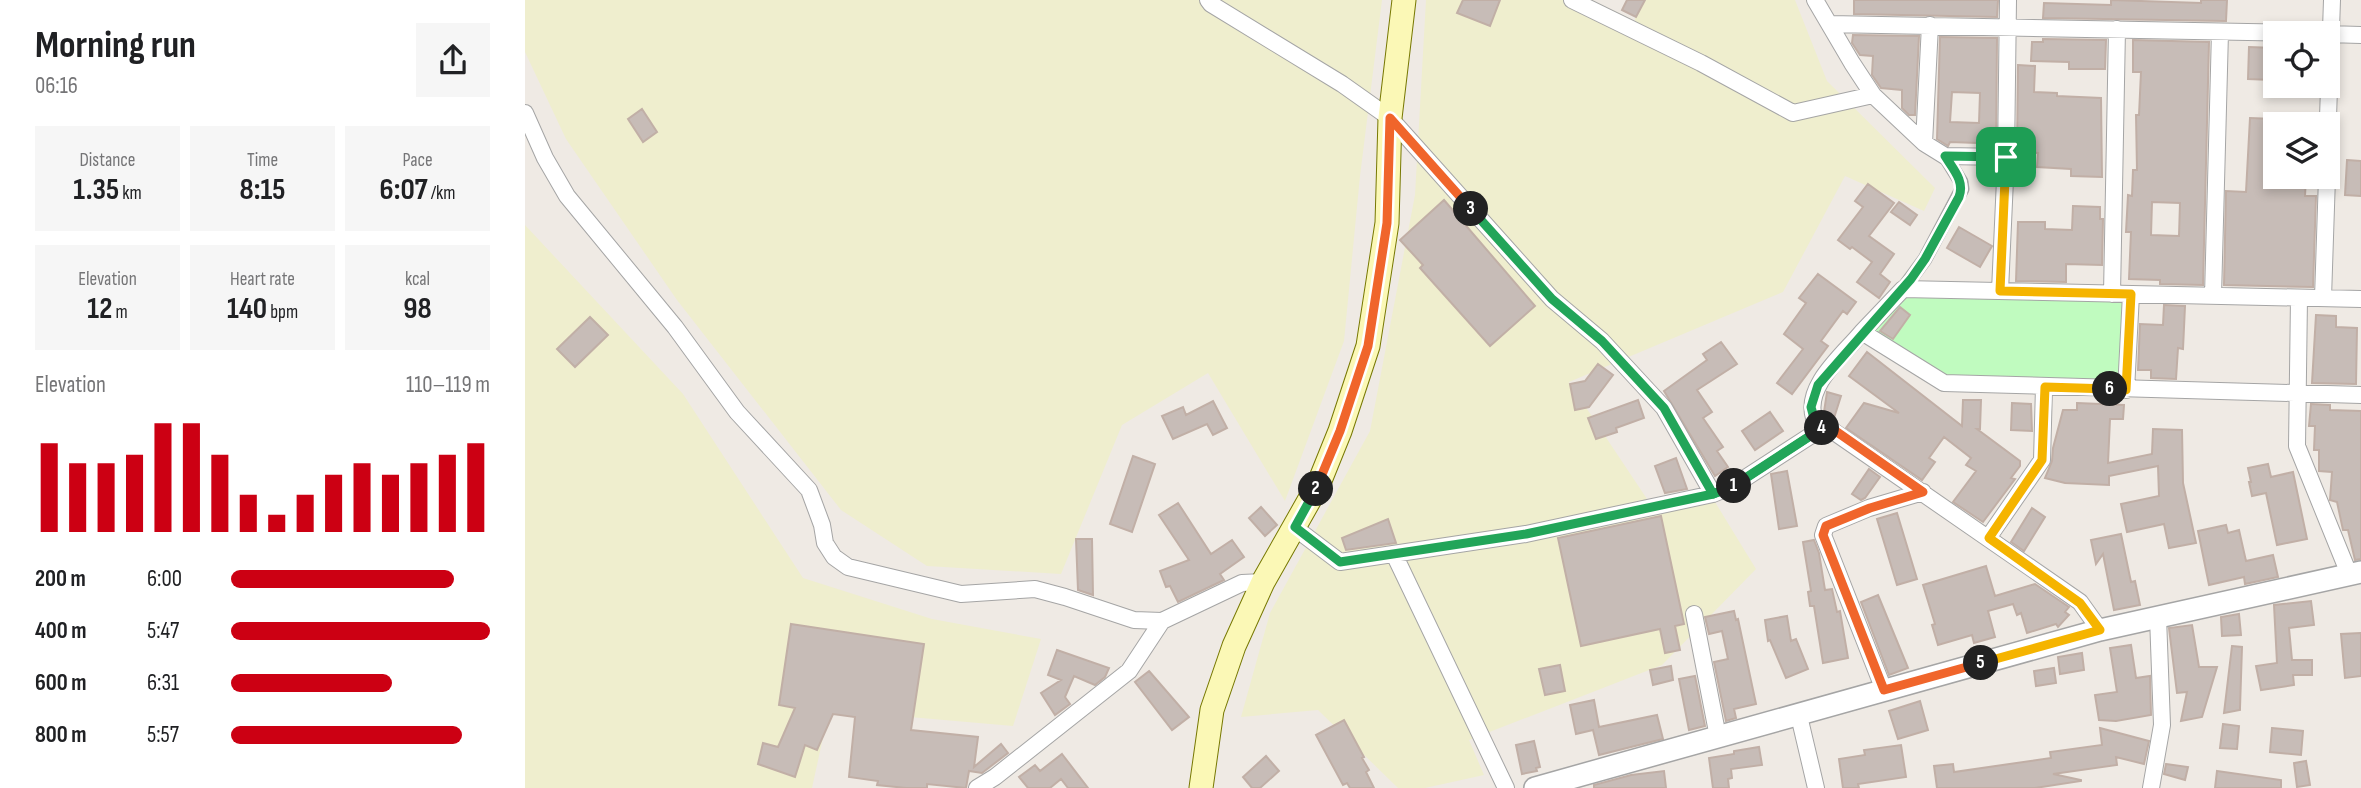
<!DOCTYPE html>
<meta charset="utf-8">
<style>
body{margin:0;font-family:"Sofia Sans Condensed",sans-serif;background:#f6f6f6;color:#202124;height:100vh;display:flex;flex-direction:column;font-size:26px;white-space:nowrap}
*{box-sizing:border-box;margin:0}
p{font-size:23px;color:#757577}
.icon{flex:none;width:38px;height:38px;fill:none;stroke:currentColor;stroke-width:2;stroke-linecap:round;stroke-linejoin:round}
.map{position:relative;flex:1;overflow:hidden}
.sheet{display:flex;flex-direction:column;background:#fff;width:525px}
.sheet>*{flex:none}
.controls{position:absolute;left:1738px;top:21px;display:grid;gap:14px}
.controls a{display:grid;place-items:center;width:77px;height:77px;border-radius:0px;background:#fff;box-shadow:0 4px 10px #0003;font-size:35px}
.pin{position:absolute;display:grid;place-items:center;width:60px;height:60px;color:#fff;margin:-30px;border-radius:14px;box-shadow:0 4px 10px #0006}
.km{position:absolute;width:35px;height:35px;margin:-18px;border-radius:50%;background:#222;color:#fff;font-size:19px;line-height:35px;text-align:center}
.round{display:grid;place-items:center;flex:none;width:74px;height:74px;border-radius:0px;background:#f6f6f6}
.headline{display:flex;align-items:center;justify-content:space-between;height:119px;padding:0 35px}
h1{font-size:38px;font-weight:700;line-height:52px}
.stats{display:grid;grid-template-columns:repeat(3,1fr);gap:10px;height:119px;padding:7px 35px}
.stats div{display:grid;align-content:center;border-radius:0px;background:#f6f6f6;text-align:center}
.stats b{font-size:30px;font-weight:700}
.stats small{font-size:19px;font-weight:400}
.stats p{font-size:19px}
.chart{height:196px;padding:14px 35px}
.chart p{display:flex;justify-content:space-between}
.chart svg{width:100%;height:126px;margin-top:7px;stroke:#cc0013;stroke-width:6}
ul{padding:0 35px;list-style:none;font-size:23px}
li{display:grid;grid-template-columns:112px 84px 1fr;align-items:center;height:52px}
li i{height:18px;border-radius:9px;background:#cc0013}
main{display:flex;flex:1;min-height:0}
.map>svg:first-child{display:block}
</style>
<main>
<section class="sheet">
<div class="headline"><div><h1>Morning run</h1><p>06:16</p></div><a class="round"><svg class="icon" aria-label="share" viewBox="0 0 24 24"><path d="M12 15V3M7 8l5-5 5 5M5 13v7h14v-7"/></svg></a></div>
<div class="stats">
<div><p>Distance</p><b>1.35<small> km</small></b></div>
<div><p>Time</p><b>8:15</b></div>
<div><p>Pace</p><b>6:07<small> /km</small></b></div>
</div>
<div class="stats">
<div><p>Elevation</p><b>12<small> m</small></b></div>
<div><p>Heart rate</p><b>140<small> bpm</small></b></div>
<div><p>kcal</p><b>98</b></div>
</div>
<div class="chart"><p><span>Elevation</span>110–119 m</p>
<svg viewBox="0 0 160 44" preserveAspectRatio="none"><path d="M5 44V13M15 44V20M25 44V20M35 44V17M45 44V6M55 44V6M65 44V17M75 44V31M85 44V38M95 44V31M105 44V24M115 44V20M125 44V24M135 44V20M145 44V17M155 44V13"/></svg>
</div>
<ul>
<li><b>200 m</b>6:00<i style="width:86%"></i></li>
<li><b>400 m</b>5:47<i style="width:100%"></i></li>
<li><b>600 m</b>6:31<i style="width:62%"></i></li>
<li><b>800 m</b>5:57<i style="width:89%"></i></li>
</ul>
</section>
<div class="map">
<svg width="1836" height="788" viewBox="0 0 1836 788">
<rect width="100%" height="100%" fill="#efeae4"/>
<path fill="#efeece" d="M0,0H857L835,176L819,341L760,501L683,373L597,425L536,574L402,566L316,510L152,300L41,139L0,52Z
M901,0H1067L1110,21V0H1270L1302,81L1410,188L1399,211L1320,176L1258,292L1044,382L1128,508L1190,502L1231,569L1137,665L944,740L959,775L900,788H873L793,710L716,717L745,613L845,431L890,195Z
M0,225L158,394L278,578L407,619L516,639L488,726L304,710L287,788H0Z"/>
<path fill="#c0fbbf" d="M1380,295L1599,300L1597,383L1421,377L1348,332Z"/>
<path fill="#c7bcb7" stroke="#c1afa6" stroke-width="2" fill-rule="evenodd" d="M938,0H975L965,26L932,13Z
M1102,0H1120L1111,17L1097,10Z
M1329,0H1473L1472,17L1329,14Z
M1586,0L1676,3V0H1702L1701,21L1518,18L1519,3L1586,5Z
M1328,35L1394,36L1390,115H1384L1377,108V90L1356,88L1347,75L1348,56L1335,55L1327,43Z
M1415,37L1472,38L1471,146H1453V143L1425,142L1423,146L1412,139ZM1427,92L1455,93L1454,123L1425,122Z
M1518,39L1581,40L1580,69H1544V62L1506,61L1507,42H1518Z
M1608,40L1684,42L1678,285L1635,284V280L1604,279L1606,232H1601L1603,195L1607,196L1608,170H1612L1611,115H1614L1616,72H1608ZM1627,202L1655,203L1654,236L1626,235Z
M1724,47L1749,48L1747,80L1723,79Z
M1493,65L1510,66L1509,92L1532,93V96L1576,98L1577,177L1546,176V169L1512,167L1513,153L1492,152Z
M117,109L132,132L118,142L103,119Z
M1725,118L1748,119L1746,177H1781L1780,196H1791L1788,287L1699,285L1701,191L1721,192Z
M1822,160L1836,161V196L1820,195Z
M1343,184L1369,203L1344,236L1369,254L1355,274L1365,282L1354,298L1332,282L1347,262L1327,247L1325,249L1313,240L1338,207L1330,201Z
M919,200L1010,306L965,346L895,268L898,265L875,240Z
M1374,202L1392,215L1385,225L1366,212Z
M1548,206L1575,207V219H1578L1577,265L1541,264V282L1491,281L1493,222H1520V229L1547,230Z
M1434,227L1467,246L1455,267L1422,248Z
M1293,274L1331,302L1322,314L1318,311L1296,341L1303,346L1267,394L1252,383L1278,349L1259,334L1281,303L1274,298Z
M1639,305L1660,306L1658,349L1653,348L1651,379L1626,378V370H1613L1615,324L1638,325Z
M1375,307L1385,315L1368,339L1355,331Z
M1791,315L1811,316V327L1832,328L1831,384L1787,383Z
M65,317L83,335L50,367L32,349Z
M1196,342L1212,364L1172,390L1187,412L1178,418L1198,447L1192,451L1203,467L1190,476L1139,391L1182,360L1178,354Z
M1342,352L1437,426L1438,400H1456L1455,429H1452L1495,461V466L1486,478L1490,479L1458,522L1428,502L1451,471L1441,465L1446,458L1419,437L1404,458L1410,462L1397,480L1321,428L1339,403L1374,413L1324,376Z
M1073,364L1088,375L1064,407L1050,410L1045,384L1060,381Z
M1302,392L1316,396L1309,418L1299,412Z
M1113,400L1119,418L1091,428L1092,432L1071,439L1063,418Z
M688,401L702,428L688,435L682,424L648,439L637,416L658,407L661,415Z
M1487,403L1506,404L1507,431L1486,430Z
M1552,403L1599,405L1598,419H1585L1583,463L1627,454L1628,429L1657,430L1658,483L1671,543L1644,548L1639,524L1602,532L1596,504L1634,496L1633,466L1584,476V485L1540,483L1520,478L1527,461L1528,448L1538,410H1552Z
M1786,404L1805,405V410L1836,411V559L1830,560L1823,530H1818L1812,502L1805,500L1807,472L1794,471V450H1789L1790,426H1784Z
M1245,412L1258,431L1230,450L1217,431Z
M608,456L630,464L607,532L585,524Z
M1151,458L1162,489L1140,493L1130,466Z
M1743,464L1746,477L1768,472L1782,539L1752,545L1741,493L1727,496L1724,482H1726L1723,468Z
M1344,469L1355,477L1340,498L1336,500L1327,494Z
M1262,471L1272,526L1254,529L1246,474Z
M653,503L686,554L707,540L719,557L695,574L699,580L653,602L645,586L641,587L635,571L664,560L634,515Z
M736,507L752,525L740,536L724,518Z
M1507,508L1520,517L1499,551L1486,542Z
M1372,513L1392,579L1372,585L1352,519Z
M1136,516L1159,624L1150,626L1155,650L1140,653L1135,629L1056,646L1033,538Z
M863,519L871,543L821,550L817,538Z
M1701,525L1703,533L1714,530L1721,561L1748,555L1753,577L1720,584L1719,577L1684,585L1673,531Z
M1596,534L1606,582L1610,581L1615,605L1589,610L1578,554L1571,564L1566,540Z
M551,539H567L568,595L553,590Z
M1289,540L1294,553L1300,590L1307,589L1312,612L1315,611L1323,658L1298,663L1289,606H1285L1283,592L1286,591L1278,542Z
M1461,566L1470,596L1510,584L1544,607L1540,612L1544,615L1533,627L1531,624L1502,633L1496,613L1492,615L1488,604L1463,611L1470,637L1449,643L1447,635L1413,645L1407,625L1410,624L1398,585Z
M1353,595L1383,668L1364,675L1336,602Z
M1786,601L1789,625L1764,628L1767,660H1787V675H1768L1769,685L1736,690L1731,666L1752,663L1749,605Z
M1209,611L1211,620L1213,619L1231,704L1209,709L1211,718L1201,721L1189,662L1203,659L1197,631L1184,634L1180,617Z
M1714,614L1716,635L1697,636L1696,617Z
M1262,616L1266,641L1271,639L1283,669L1261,678L1245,640L1243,641L1240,620Z
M266,624L399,644L386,730L453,737L449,767L476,744L483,753L457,773L444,771L441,788L402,784V788H381L352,785L353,781L324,777L330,717L308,714L292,750L280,745L270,777L233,764L238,743L253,747L270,708L254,705Z
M1667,625L1674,667H1692L1677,717L1656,721L1662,692L1652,693L1644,628Z
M1836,633V676L1820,678L1816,634Z
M1606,645L1611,678L1625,676L1626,715L1591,721L1574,720L1570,695L1592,692L1585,648Z
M1707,646L1717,647L1715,708V710L1699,713Z
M532,650L584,668L580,677L570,685L549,676L540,697L545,704L530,715L516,693L536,680L523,675Z
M1557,653L1559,670L1535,674L1533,657Z
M1035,665L1040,691L1020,695L1014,669Z
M1146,666L1148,680L1128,685L1125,670Z
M1529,668L1531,683L1511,686L1509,671Z
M624,671L664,717L647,730L610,682Z
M1170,676L1180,726L1164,730L1154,679Z
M1069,700L1074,727L1132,715L1138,739L1074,755L1068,730L1051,734L1045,705Z
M1395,701L1403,730L1373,739L1364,711Z
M819,720L839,757L837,758L844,770L841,772L849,788H825L822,783L818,785L791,735Z
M1698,724L1714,726L1712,749L1695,748Z
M1575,728L1624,741L1619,764L1591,757L1592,765L1528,774L1556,780V781L1510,788H1412L1409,766L1428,764L1429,772L1526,758L1525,752L1577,745Z
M1747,728L1778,731L1776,755L1745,752Z
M1009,741L1015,767L1011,768L1012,771L997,774L991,745Z
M1376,745L1381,777L1333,784L1334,788H1318L1314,759L1340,755L1339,750Z
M1234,747L1237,765L1206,769L1207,778L1203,779L1204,788H1188L1184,758L1209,754V751Z
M537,754L563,788H543L536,779L525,788H503L494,777L510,765L515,771Z
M741,756L754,771L735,788H727L718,777Z
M1781,761L1785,785L1772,787L1769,763Z
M1641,764L1663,767L1660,780L1639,774Z
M1139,771L1141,788H1069V785L1106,775Z
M1692,771L1756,780V788H1690Z"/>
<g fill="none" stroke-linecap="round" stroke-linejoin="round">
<g stroke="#a5a5a5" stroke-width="15">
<path id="pedestrian" d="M1378,289L1400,259L1437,189L1436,182L1420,156"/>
</g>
<g stroke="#a5a5a5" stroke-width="18">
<path id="minor" d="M683,0L686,4L817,84L865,118L1027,299L1077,341L1139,408L1188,494
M1047,0L1176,63L1268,113L1348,95
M1290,0L1327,63L1348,95L1399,143L1420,156L1481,157
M1305,24L1773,33
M1802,34L1836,35
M0,113L20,158L42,196L150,327L212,412L284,490L297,525L300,543L309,557L323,567L436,594L510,589L540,597L609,620L637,621
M1399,143L1405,25
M1802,147L1807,0
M1475,291L1481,157L1483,0
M1587,294L1592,29
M1688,296L1695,32
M1774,298L1772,446L1824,574
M1798,298L1802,177
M1836,299L1378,289L1337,332L1419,383L1836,395
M1337,332C1318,355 1279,386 1289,418L1555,602L1575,630
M1601,390L1606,294
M770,528L815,562L1001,534L1188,494L1208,486L1302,425
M1463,538L1517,460L1519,387
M869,554L981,788
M1169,614L1193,737
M1359,690L1298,535L1301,526L1344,508L1398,492
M1274,716L1291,788
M452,788L470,777L604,671L637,621L717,583L738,582
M1626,788L1637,725L1633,617"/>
</g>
<g stroke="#a5a5a5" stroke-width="24">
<path id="tertiary" d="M1010,788L1575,630L1836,572"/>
</g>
<g stroke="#777802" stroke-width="25">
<path id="secondary" d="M676,788L687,710L709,646L738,582L794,483L815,431L843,346L862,223L865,118L879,0"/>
</g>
<use href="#pedestrian" stroke="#fff" stroke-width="12"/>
<use href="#minor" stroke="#fff" stroke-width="16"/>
<use href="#tertiary" stroke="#fff" stroke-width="21"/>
<use href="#secondary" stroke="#fbf8b6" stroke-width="23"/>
</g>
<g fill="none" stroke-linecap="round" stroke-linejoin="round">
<g stroke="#fff" stroke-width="14">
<path id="split-1" d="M1209,486L1302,425L1289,418L1286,407L1293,385L1386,279L1400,259L1434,197C1440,181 1428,169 1420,156L1481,157"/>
</g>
<g stroke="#fff" stroke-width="14">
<path id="split-2" d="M791,489L770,527L815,562L1001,534L1188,494L1209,486"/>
</g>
<g stroke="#fff" stroke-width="14">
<path id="split-3" d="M791,489L815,431L843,346L862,223L865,118L946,209"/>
</g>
<g stroke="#fff" stroke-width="14">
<path id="split-4" d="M946,209L1027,299L1077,341L1139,408L1188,494L1208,486L1297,428"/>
</g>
<g stroke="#fff" stroke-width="14">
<path id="split-5" d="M1297,428L1302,425L1398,492L1345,508L1301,526L1298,535L1359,690L1456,663"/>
</g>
<g stroke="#fff" stroke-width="14">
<path id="split-6" d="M1456,663L1575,630L1555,603L1464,538L1517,460L1520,387L1585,389"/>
</g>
<g stroke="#fff" stroke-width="14">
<path id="split-7" d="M1481,157L1475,291L1606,294L1601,390L1585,389"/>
</g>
<use href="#split-1" stroke="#22a559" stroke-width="9"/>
<use href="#split-2" stroke="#22a559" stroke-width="9"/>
<use href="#split-3" stroke="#f0652b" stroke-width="9"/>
<use href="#split-4" stroke="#22a559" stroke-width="9"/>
<use href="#split-5" stroke="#f0652b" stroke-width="9"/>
<use href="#split-6" stroke="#f5b400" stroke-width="9"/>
<use href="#split-7" stroke="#f5b400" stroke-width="9"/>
</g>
</svg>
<div class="controls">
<a><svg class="icon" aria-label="locate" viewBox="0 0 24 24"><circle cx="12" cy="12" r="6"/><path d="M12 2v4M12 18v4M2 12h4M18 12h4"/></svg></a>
<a><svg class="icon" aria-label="layers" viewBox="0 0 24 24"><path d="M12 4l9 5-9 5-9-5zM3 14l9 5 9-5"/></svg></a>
</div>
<div class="pin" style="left:1481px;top:157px;background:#1e9e55"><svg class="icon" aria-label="arrive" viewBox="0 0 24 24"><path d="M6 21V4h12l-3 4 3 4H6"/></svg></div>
<b class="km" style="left:1209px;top:486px">1</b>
<b class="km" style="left:791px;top:489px">2</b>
<b class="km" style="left:946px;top:209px">3</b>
<b class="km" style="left:1297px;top:428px">4</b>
<b class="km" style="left:1456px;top:663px">5</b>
<b class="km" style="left:1585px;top:389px">6</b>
</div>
</main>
